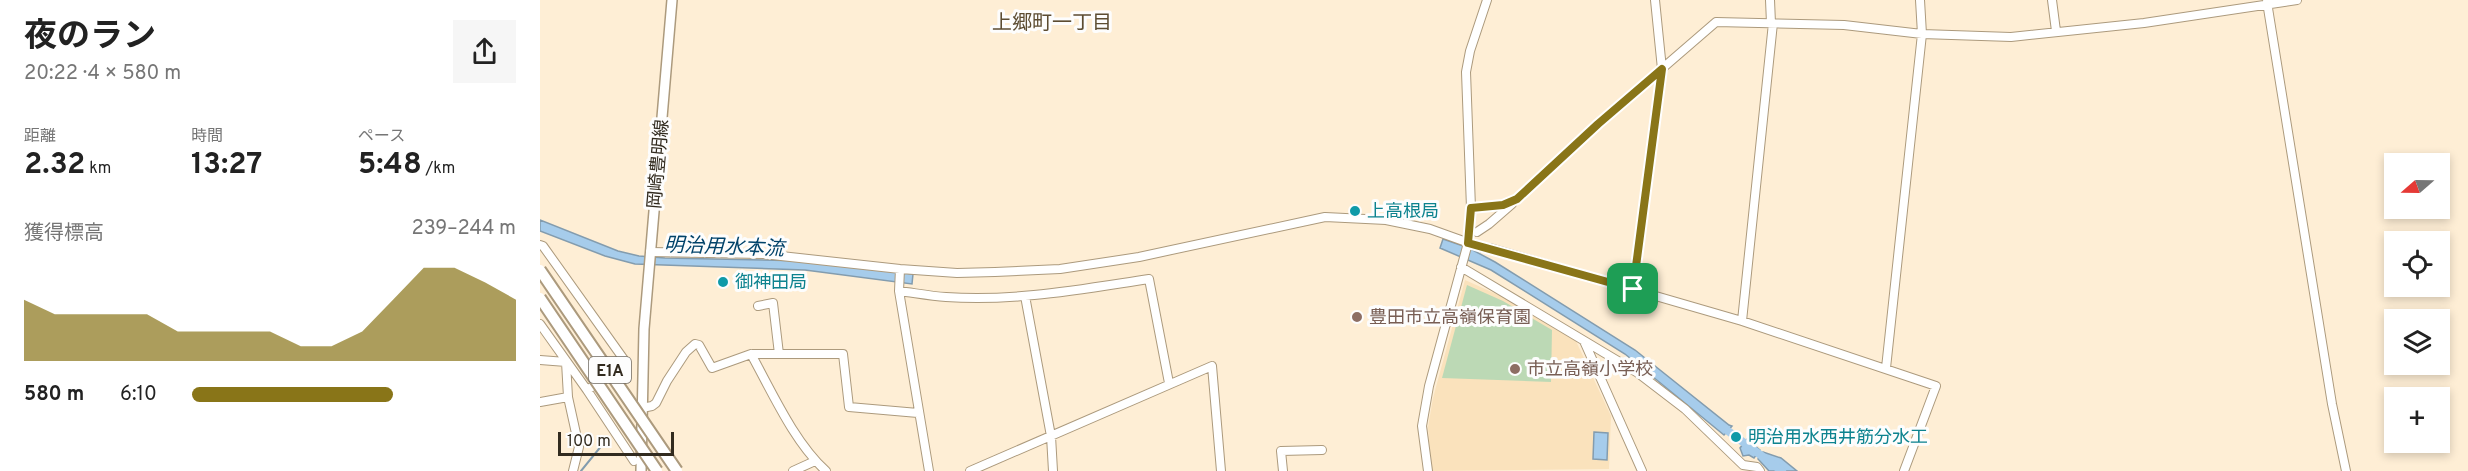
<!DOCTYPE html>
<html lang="ja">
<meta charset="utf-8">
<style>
body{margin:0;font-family:Overpass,"Noto Sans JP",sans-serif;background:#f6f6f6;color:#222;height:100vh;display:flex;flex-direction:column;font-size:22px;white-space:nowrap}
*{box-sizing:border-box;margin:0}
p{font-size:20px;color:#767676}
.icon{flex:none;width:33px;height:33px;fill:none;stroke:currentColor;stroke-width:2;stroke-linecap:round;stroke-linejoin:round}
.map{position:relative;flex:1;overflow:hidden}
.details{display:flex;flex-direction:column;background:#fff;width:540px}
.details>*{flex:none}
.needle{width:39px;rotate:250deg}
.controls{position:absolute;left:1844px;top:153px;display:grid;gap:12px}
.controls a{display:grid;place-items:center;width:66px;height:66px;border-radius:0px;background:#fff;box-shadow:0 3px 9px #0003;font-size:30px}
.scale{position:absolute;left:18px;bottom:15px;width:116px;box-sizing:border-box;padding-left:6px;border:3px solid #322b1f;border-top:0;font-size:16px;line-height:21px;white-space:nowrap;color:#322b1f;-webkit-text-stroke:4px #fdfdfd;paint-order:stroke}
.pin{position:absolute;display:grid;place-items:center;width:51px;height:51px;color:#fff;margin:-26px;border-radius:12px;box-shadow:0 3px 9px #0006}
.round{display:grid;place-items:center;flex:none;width:63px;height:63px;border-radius:0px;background:#f6f6f6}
.head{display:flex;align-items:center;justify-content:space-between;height:102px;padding:0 24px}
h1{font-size:33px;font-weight:700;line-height:45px}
.figures{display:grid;grid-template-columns:repeat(3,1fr);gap:9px;height:102px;padding:6px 24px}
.figures div{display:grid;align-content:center}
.figures b{font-size:30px;font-weight:700}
.figures small{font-size:16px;font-weight:400}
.figures p{font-size:16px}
.chart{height:168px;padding:12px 24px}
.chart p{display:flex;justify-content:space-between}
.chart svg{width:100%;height:108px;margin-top:6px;fill:#897518;opacity:.7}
ul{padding:0 24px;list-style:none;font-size:20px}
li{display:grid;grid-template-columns:96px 72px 1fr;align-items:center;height:45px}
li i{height:15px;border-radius:8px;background:#897518}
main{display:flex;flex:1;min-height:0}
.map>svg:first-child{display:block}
</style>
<main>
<section class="details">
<div class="head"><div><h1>夜のラン</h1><p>20:22 · 4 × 580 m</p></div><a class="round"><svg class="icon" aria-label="share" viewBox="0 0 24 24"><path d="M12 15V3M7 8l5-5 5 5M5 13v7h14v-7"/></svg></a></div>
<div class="figures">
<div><p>距離</p><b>2.32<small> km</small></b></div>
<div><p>時間</p><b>13:27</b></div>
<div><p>ペース</p><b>5:48<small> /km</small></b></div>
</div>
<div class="chart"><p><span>獲得標高</span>239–244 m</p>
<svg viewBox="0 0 160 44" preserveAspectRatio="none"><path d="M0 44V19L10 25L20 25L30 25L40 25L50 32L60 32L70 32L80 32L90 38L100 38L110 32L120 19L130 6L140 6L150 12L160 19V44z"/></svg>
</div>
<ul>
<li><b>580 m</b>6:10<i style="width:62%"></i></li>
</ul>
</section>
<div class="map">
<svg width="1928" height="471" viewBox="0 0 1928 471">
<rect width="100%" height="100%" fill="#feeed5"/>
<path fill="#fae2bc" d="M925,280L963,297L1036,341L1071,416L1069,469L891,471L888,427L893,398Z"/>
<path fill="#bcd9b5" d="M927,285L963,301L1012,330L1011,382L902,378Z"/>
<path fill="#a6cceb" stroke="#839cae" stroke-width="1.5" d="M0,220L78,251L99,256L125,258L269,261L373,274L372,284L265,270L95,264L65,256L0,231Z
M903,239L929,248L955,262L1095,350L1189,425L1192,426L1184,435L1085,354L951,270L900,248Z
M1054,432L1068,433L1067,460L1053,459Z
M1207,439L1220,450L1214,458L1209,455L1203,456L1200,448Z
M1223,452L1241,458L1257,471H1229L1218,459Z"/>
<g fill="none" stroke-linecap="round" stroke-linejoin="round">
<path stroke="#839cae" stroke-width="2" d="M41,471L67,439"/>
<path stroke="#a6cceb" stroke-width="8" d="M1180,425L1242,471"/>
<g stroke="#ac9a7d" stroke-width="10">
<path id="minor" d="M1230,0L1231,23
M1512,0L1516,31
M1727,2L1792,404L1806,471
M931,208L963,205L977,199L1058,124L1176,22L1304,25L1382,34L1471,37L1604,23L1757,0
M937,232L949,224L972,204
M0,245L3,246L85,361L86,366L47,390
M110,252L223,254L360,269L417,273L455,272L520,269L599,257L785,217L846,220L890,229L943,248H950L1202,321L1396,386L1364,471
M921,267L1098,373L1145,409L1203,465L1217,467L1220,471
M360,269L359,291L389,471
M1093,289L1122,69L1115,0
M359,291C375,293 390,296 406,297C474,302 542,289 609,279L629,383
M485,296L511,436L513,471
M218,306L233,303L239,354
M1202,321L1233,23
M0,324L47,390L94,461
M1044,341L1102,471
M211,354C232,392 254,442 286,471
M0,360L26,362L28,397L39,447L33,471
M1346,368L1382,34L1380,0
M0,402L28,397
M102,408L112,406L116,403L127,381L146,352L155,344L159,345L172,368L211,354H303L309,407L378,413
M253,471L275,461
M430,471L672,366L681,471
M743,471L741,451L782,450
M888,471L882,426L889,386L928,243L931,208L926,72L930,51L947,0"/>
</g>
<g stroke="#ac9a7d" stroke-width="12">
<path id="major" d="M101,471L104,329L132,0"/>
</g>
<use href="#minor" stroke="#fff" stroke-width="8"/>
<use href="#major" stroke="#fff" stroke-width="9"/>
<g stroke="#ac9a7d" stroke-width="14" stroke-linecap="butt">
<path id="highway-bridge" d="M0,270L137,471
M0,298L117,471"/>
</g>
<use href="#highway-bridge" stroke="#fff" stroke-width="10"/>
</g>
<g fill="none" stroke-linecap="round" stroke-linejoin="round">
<g stroke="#fff" stroke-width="12">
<path id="route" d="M1122,69L1093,289L928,243L931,208L963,205L977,199L1058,124Z"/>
</g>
<use href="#route" stroke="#897518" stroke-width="8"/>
</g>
<g fill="#0f9aa8" stroke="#fdfdfd" stroke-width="2">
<circle cx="815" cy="211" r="6"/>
<circle cx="183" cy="282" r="6"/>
<circle cx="1196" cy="437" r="6"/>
</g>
<g fill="#8d6e63" stroke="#fdfdfd" stroke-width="2">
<circle cx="817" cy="317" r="6"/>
<circle cx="975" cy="369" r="6"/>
</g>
<g text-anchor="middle" stroke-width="6" stroke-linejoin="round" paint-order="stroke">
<rect fill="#fdfdfd" stroke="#6f6a62" stroke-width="1.5" x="49" y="357" width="42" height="26" rx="4.5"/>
<g font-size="16" font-weight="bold" fill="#322b1f">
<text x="70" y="376">E1A</text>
</g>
<g font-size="18" fill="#322b1f" stroke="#fdfdfd">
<text transform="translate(118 164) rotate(-85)" y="6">岡崎豊明線</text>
</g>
<g font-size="18" fill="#0d838f" stroke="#fdfdfd" text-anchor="start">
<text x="827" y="217">上高根局</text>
<text x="195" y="288">御神田局</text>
<text x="1208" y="443">明治用水西井筋分水工</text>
</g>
<g font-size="18" fill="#785e54" stroke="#fdfdfd" text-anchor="start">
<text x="829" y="323">豊田市立高嶺保育園</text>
<text x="987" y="375">市立高嶺小学校</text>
</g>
<g font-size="20" fill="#5c4c31" stroke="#fdfdfd">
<text x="512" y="29">上郷町一丁目</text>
</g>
<g font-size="20" font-style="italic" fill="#004269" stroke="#fdfdfd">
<text transform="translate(184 246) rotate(2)" y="7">明治用水本流</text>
</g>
</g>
</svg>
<div class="controls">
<a><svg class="needle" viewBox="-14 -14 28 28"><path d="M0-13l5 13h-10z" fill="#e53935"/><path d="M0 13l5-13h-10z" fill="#767676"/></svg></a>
<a><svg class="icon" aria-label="locate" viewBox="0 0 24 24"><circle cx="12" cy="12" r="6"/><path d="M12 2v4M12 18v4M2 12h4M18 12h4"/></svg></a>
<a><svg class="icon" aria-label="layers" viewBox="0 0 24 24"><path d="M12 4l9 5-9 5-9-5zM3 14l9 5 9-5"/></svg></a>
<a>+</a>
</div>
<div class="scale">100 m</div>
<div class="pin" style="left:1093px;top:289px;background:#1e9e55"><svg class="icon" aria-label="arrive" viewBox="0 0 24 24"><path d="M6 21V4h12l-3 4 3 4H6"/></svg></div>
</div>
</main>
